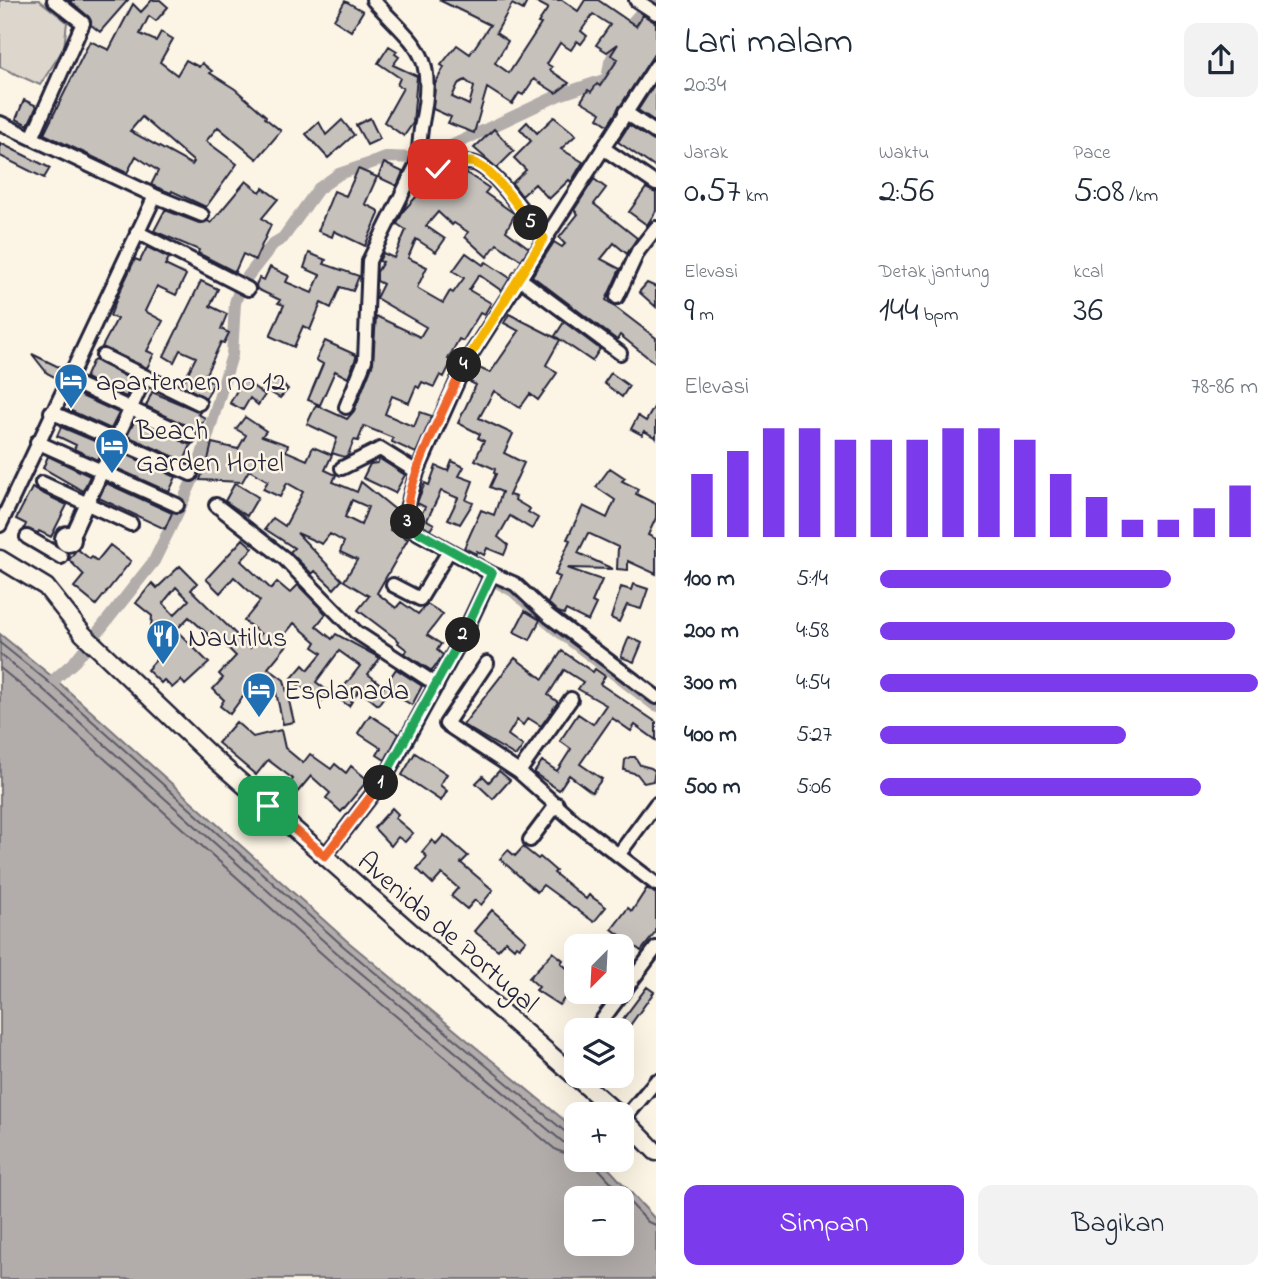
<!DOCTYPE html>
<html lang="id">
<meta charset="utf-8">
<style>
body{margin:0;font-family:"Indie Flower",sans-serif;background:#f2f2f3;color:#1f2937;height:100vh;display:flex;flex-direction:column;font-size:26px;white-space:nowrap}
*{box-sizing:border-box;margin:0}
p{font-size:23px;color:#747a83}
.icon{flex:none;width:38px;height:38px;fill:none;stroke:currentColor;stroke-width:2;stroke-linecap:round;stroke-linejoin:round}
.map{position:relative;flex:1;overflow:hidden}
.sheet{display:flex;flex-direction:column;background:#fff;width:630px}
.sheet>*{flex:none}
.needle{width:46px;rotate:204deg}
.tools{position:absolute;left:564px;top:934px;display:grid;gap:14px}
.tools a{display:grid;place-items:center;width:70px;height:70px;border-radius:14px;background:#fff;box-shadow:0 7px 28px #0002;font-size:35px}
.pin{position:absolute;display:grid;place-items:center;width:60px;height:60px;color:#fff;margin:-30px;border-radius:14px;box-shadow:0 4px 10px #0006}
.km{position:absolute;width:35px;height:35px;margin:-18px;border-radius:50%;background:#222;color:#fff;font-size:19px;line-height:35px;text-align:center}
.round{display:grid;place-items:center;flex:none;width:74px;height:74px;border-radius:14px;background:#f2f2f3}
.head{display:flex;align-items:center;justify-content:space-between;height:119px;padding:0 28px}
h1{font-size:38px;font-weight:600;line-height:52px}
.figures{display:grid;grid-template-columns:repeat(3,1fr);gap:10px;height:119px;padding:7px 28px}
.figures div{display:grid;align-content:center}
.figures b{font-size:35px;font-weight:600}
.figures small{font-size:19px;font-weight:400}
.figures p{font-size:19px}
.chart{height:196px;padding:14px 28px}
.chart p{display:flex;justify-content:space-between}
.chart svg{width:100%;height:126px;margin-top:7px;stroke:#7c3aed;stroke-width:6}
.cta{display:flex;gap:14px;margin-top:auto;padding:14px 28px}
.cta a{flex:1;height:80px;border-radius:14px;background:#7c3aed;color:#fff;font-size:28px;font-weight:600;line-height:80px;text-align:center}
.cta a+a{background:#f2f2f3;color:#1f2937}
ul{padding:0 28px;list-style:none;font-size:23px}
li{display:grid;grid-template-columns:112px 84px 1fr;align-items:center;height:52px}
li i{height:18px;border-radius:9px;background:#7c3aed}
main{display:flex;flex:1;min-height:0}
.map>svg:first-child{display:block}
</style>
<main>
<div class="map">
<svg width="656" height="1279" viewBox="0 0 656 1279">
<rect width="100%" height="100%" fill="#fcf5e5"/>
<filter id="ink" filterUnits="userSpaceOnUse"><feTurbulence type="fractalNoise" baseFrequency=".0143" numOctaves="2"/><feDisplacementMap in="SourceGraphic" scale="14" xChannelSelector="R" yChannelSelector="G"/><feConvolveMatrix kernelMatrix="1 2 1 2 8 2 1 2 1" color-interpolation-filters="sRGB"/></filter>
<g filter="url(#ink)">
<path fill="#dcd6cc" stroke="#7f7c84" stroke-width="2" d="M0,0H39L67,22L64,48L40,85L0,67Z"/>
<path fill="#b2adab" stroke="#78757e" stroke-width="2" fill-rule="evenodd" d="M0,634L55,679L346,940L564,1120L576,1133V1160H601L656,1220V1279H0ZM576,1199H621V1244H576Z"/>
<g fill="none" stroke-linecap="round" stroke-linejoin="round">
<path stroke="#5c5a68" stroke-width="2" d="M0,643L51,684L342,945L569,1135L576,1137
M0,654L45,691L336,952L563,1142L576,1146
M0,668L38,699L329,960L556,1150L576,1157
M596,1160L598,1168L648,1222L656,1225"/>
<path stroke="#b2adab" stroke-width="12" d="M484,575L513,591L553,627L656,706
M55,679L75,661L154,561L178,512L198,468L232,355L235,303L241,285L273,244L283,238L318,189L339,174L389,157L419,158L436,153L559,95L607,79L610,62L624,32L652,0"/>
</g>
<path fill="#c6c1bb" stroke="#22223b" stroke-width="2" fill-rule="evenodd" d="M69,0H128L100,32L91,25L89,17Z
M152,0H160L168,7L156,21L149,16L140,34L156,41L161,32L173,39L160,62L177,75L186,60L199,67L202,63L212,71L210,73L235,89L266,116L265,118L281,131L257,159L218,127L206,141L237,164L206,207L172,191L171,193L151,185L158,171L136,156L127,173L44,134L90,41L109,50L133,4L141,12ZM142,117L194,162L192,165L130,131Z
M439,0H528L523,10L512,4L496,33L508,41L495,63L509,73L541,24L538,23L548,8L533,0H562L578,11L585,0H598L636,26L643,15L656,23V51L608,125L598,118L601,113L581,101L588,90L591,92L597,84L600,86L618,59L611,55L618,44L607,52L596,45L610,25L593,14L581,31L587,36L581,44L577,41L571,50L560,43L547,64L552,67L550,70L569,83L556,93L534,79L523,95L519,93L512,104L487,88L474,133L448,123L451,117L433,109L435,84L444,67L441,65L457,45L470,54L490,25ZM465,80L474,87L469,105L452,97L458,84Z
M345,1L363,11L351,31L334,20Z
M389,46L397,51L395,54L399,57L393,65L417,76L413,123L404,136L384,122L403,88L397,85L400,78L378,63Z
M654,85L656,86V122L638,110Z
M24,100L37,106L28,125L16,119Z
M554,117L576,135L561,149L583,162L571,182L569,180L549,199L535,184L522,196L512,183L526,170L514,158L531,141L520,129L527,122L537,133Z
M370,118L380,139L367,145L356,125Z
M342,120L354,135L328,158L306,134L319,122L326,135Z
M629,125L656,142V168L618,142Z
M494,129L514,151L497,168L474,148Z
M0,143L50,168L44,178L0,156Z
M384,163L403,172L397,186L378,177Z
M358,169L377,177L365,204L379,211V214L365,246L334,231L332,237L318,231L334,191L346,196Z
M465,172L489,188L485,193L515,214L506,231L529,248L521,260L497,244L487,257L465,237L468,232L454,223L452,225L438,212L426,226L445,239L436,252L416,239L408,258L427,267L417,288L443,303L450,291L453,293L464,278L453,271L466,253L483,265L486,262L510,278L502,291L479,275L469,290L491,303L484,315L480,313L463,341L459,339L448,359L452,361L444,377L440,375L434,387L422,382L419,388L416,386L409,403L392,396L385,414L414,427L420,412L432,416L416,453L392,442L393,438L364,426L358,441L354,440L348,455L344,457L332,453L337,438L307,424L316,405L347,419L354,411L373,363L376,316L420,337L426,327L376,298L383,284L377,281V272L383,262L379,261L383,253L394,258L406,230L397,224L404,210L417,196L435,179Z
M594,179L606,188L594,204L637,238L627,254L614,243L601,259L620,269L606,300L656,338V364L620,335L617,340L532,276L554,242L562,247L565,244L559,238L578,214L574,210Z
M246,181L260,192L263,188L278,199L262,218L271,225L255,260L243,254L235,272L198,253L199,250L154,231L165,210L199,223L208,221L211,223Z
M646,188L656,193V211L647,225L629,212Z
M147,247L169,258L165,265L186,275L176,295L157,286L145,311L163,321L147,351L154,354L147,368L102,347L117,319L110,316L119,293L135,259L140,261Z
M309,253L326,260L324,264L359,276L353,291L340,287L331,308L321,303L310,330L303,326L294,347L270,336L284,305L278,303L280,300L257,289L256,285L259,278L264,280L270,267L289,276L286,282L312,293L320,275L304,268Z
M201,281L218,289L210,306L227,314L221,329L229,333L224,343L221,342L204,378L214,383L206,398L182,385L196,357L180,350L174,362L164,356Z
M647,283L656,287V307L639,292Z
M509,314L560,340L546,365L557,373L538,400L530,394L520,408L494,391L479,418L513,434L504,453L524,463L509,495L516,497L515,500L530,509L528,512L538,518L532,529L510,516L498,537L508,545L504,555L487,548L484,555L477,551L476,554L464,548L481,510L494,515L502,492L490,487L496,474L494,473L495,469L475,460L484,441L478,438L480,434L458,423L476,385L470,382L477,367L490,373L519,331L504,323Z
M564,322L600,349L592,361L555,336Z
M325,341L356,355V358L348,378L335,371L320,405L308,400L323,364L316,360Z
M32,354L63,369L58,379L47,373Z
M95,360L134,381L126,397L85,378L92,362Z
M611,373L629,386L622,397L604,383Z
M275,378L288,389L280,398L266,390Z
M243,379L265,395L258,405L250,398L243,410L230,403Z
M152,392L200,412L198,414L205,418L198,432L146,406Z
M77,394L119,413L111,429L69,410Z
M656,404V438L644,431L642,435L631,429L638,416L646,421Z
M245,417L266,431L262,436L288,445L286,451L307,460L313,447L332,455L325,470L336,475L333,482L357,492L361,482L397,511L390,530L408,539L377,593L396,608L401,602L418,614L427,604L443,614L427,635L441,644L437,650L443,655L432,671L404,653L407,650L398,643L399,641L358,610L369,596L344,581L357,560L340,552L344,542L330,534L322,544L297,533L342,580L334,589L315,571L312,574L290,552L294,548L265,529L273,518L285,526L303,492L287,483L280,497L263,489L268,481L249,470L242,482L200,480L204,468H206L212,443L238,449L246,435L236,429ZM352,500L368,507L361,525L345,517Z
M135,420L191,445L184,461L127,436Z
M61,427L104,445L97,460L74,449L76,445L57,436Z
M123,453L176,477L169,492L116,468Z
M48,456L90,476L83,491L43,468Z
M380,459L405,475L395,493L363,478L370,464L377,463Z
M452,461L464,467L459,476L473,481L466,500L473,503L460,524L448,519L458,498L441,491L427,520L434,524L430,530L417,522L425,507L417,503L420,495L425,483L429,485L436,466L448,471Z
M610,468L625,478L622,481L638,489L636,494L656,504V518L648,535L656,539V574L628,561V570L617,569L618,547L588,533L578,553L613,569L567,568L602,580L592,602L596,604L588,621L566,610L564,614L558,612L548,603L560,577L555,575L570,540L567,539L583,506L607,518L615,500L596,487Z
M106,483L172,513L165,529L99,498Z
M235,483L258,497L247,516L225,501Z
M32,488L67,505L51,537L39,531L38,533L24,529L26,524L16,519Z
M243,539L253,548L241,561L271,589L277,582L290,593L298,585L326,614L316,626L332,639L336,634L380,658L368,674L384,687L396,669L422,686L412,705L388,691L378,705L359,690L349,706L336,697L360,666L339,651L316,682L329,692L321,702L291,679L303,665L308,670L322,653L313,647L316,642L294,623L281,639L287,645L268,668L284,680L294,722L283,724L275,688L258,676L230,714L220,706L224,700L213,689L223,678L219,674L236,656L213,633L210,636L189,617L176,630L209,663L185,685L181,680L172,688L164,680L161,683L147,670L169,645L151,628L152,616L136,603L152,583L157,588L180,566L197,583L191,590L250,648L261,634L244,621L260,601L234,577L220,593L206,579ZM176,587L189,600L174,615L163,603Z
M110,545L131,561L96,605L74,587L84,575L69,560L77,549L90,559L92,557L97,561Z
M633,584L648,589L641,609L627,605L619,622L611,618L621,587L631,590Z
M525,611L540,620L530,640L514,632Z
M629,637L642,643L634,662L621,657Z
M562,651L593,672L595,669L605,676L600,684L656,722V740L635,725L631,731L612,718L580,764L602,779L592,792L569,775L559,790L534,773L542,761L557,771L571,749L560,741L578,714L593,724L606,705L578,689L583,682L564,670L548,695L558,702L541,726L528,718L523,725L517,720L508,735L523,746L516,756L463,725L515,658L543,679Z
M370,715L399,734L385,760L377,755L381,748L358,733Z
M236,722L253,737L281,730L285,748L303,763L310,754L331,769L335,764L346,773L351,766L368,780L341,812L326,798L330,793L311,776L285,807L278,801L293,779L268,760L256,775L218,743Z
M415,753L447,774L440,785L447,791L441,801L402,775Z
M630,757H635L640,765L651,768L655,771L653,781L644,783L637,774L624,770L625,760Z
M499,771L510,780L493,799L476,783L483,776L489,782Z
M392,808L398,814L395,818L413,833L405,842L398,837L391,846L374,828Z
M444,835L468,856L461,863L493,890L481,905L475,900L467,909L451,896L458,888L442,874L433,884L417,869L427,857L422,852L432,840L436,844Z
M523,847L538,859L540,857L556,871L554,873L586,899L589,895L606,907L594,922L543,885L537,892L500,859L508,850L515,856Z
M647,888L656,894V932L641,951L612,929L628,908L632,911Z
M492,910L526,940L520,947L516,945L514,948L506,941L498,950L474,931Z
M553,952L563,960L561,963L576,976V998L569,993L559,1005L536,990L539,987L529,978Z
M647,987L654,992L626,1031H614Z"/>
<g fill="none" stroke-linecap="round" stroke-linejoin="round">
<g stroke="#22223b" stroke-width="18">
<path id="minor" d="M373,0C418,49 436,52 422,123C419,137 420,154 416,166C429,181 456,159 473,163C494,167 529,221 544,238
M636,0L656,13
M625,112L656,133
M0,123L155,196L0,525
M32,138L83,23L54,0
M603,148L656,184
M155,196L202,215
M137,232L248,289
M519,278L620,353
M617,297L638,251L656,228
M103,356L199,403
M79,385L190,436
M346,407L365,360L369,261L416,166
M51,412L191,474
M37,442L177,505
M342,468L380,449L417,472
M42,483L131,524
M216,505L284,558L356,632L437,685
M62 539a6 6 0 1 1 12 0a6 6 0 1 1-12 0Z
M73,534L145,377
M27,537L61,557
M492,574L515,584L549,616L656,697
M393,585L420,599L449,551
M487,663L446,724L519,772L574,821L656,884
M519,772L571,699
M530,840L557,804
M619,854L656,804
M325,856L385,778L461,640L492,574L409,528L406,512L417,472L465,364L656,66
M594,1031L656,948
M566,1068L576,1055
M624,1119L656,1081"/>
</g>
<g stroke="#22223b" stroke-width="21">
<path id="major" d="M0,559L46,587L83,634L211,756L619,1115
M621,1116L656,1152"/>
</g>
<use href="#minor" stroke="#fcf5e5" stroke-width="12"/>
<use href="#major" stroke="#fcf5e5" stroke-width="16"/>
</g>
</g>
<g fill="none" stroke-linecap="round" stroke-linejoin="round" filter="url(#ink)">
<g stroke="#fff" stroke-width="14">
<path id="split-1" d="M268,806L325,856L381,783"/>
</g>
<g stroke="#fff" stroke-width="14">
<path id="split-2" d="M381,783L463,635"/>
</g>
<g stroke="#fff" stroke-width="14">
<path id="split-3" d="M408,522L409,527L492,573L463,635"/>
</g>
<g stroke="#fff" stroke-width="14">
<path id="split-4" d="M408,522C400,490 450,398 464,365"/>
</g>
<g stroke="#fff" stroke-width="14">
<path id="split-5" d="M464,365L544,238L531,223"/>
</g>
<g stroke="#fff" stroke-width="14">
<path id="split-6" d="M438,169C448,166 460,161 470,162C490,164 519,208 531,223"/>
</g>
<use href="#split-1" stroke="#f0652b" stroke-width="9"/>
<use href="#split-2" stroke="#22a559" stroke-width="9"/>
<use href="#split-3" stroke="#22a559" stroke-width="9"/>
<use href="#split-4" stroke="#f0652b" stroke-width="9"/>
<use href="#split-5" stroke="#f5b400" stroke-width="9"/>
<use href="#split-6" stroke="#f5b400" stroke-width="9"/>
</g>
<defs>
<g id="hotel-pin" transform="scale(1.75)"><path d="M0 17L-7.5 6A9.5 9.5 0 1 1 7.5 6Z" fill="#1f6fb2" stroke="#fcf5e5"/><path d="M-6-4.5h1.5V1H6V5H4.5V3h-9V5H-6ZM-4 0a1.8 1.8 0 1 1 3.6 0ZM.5 0V-2.5h3Q6-2.5 6 0Z" fill="#fff"/></g>
<g id="restaurant-pin" transform="scale(1.75)"><path d="M0 17L-7.5 6A9.5 9.5 0 1 1 7.5 6Z" fill="#1f6fb2" stroke="#fcf5e5"/><path d="M-5-6h1v4h1v-4h1v4h1v-4h1v5L-1.5 .5V6h-2V.5L-5-1ZM5-6V6H3V1.5H1.5Q1.5-4 5-6Z" fill="#fff"/></g>
</defs>
<g fill-rule="evenodd">
<use href="#hotel-pin" x="71" y="380"/>
<use href="#hotel-pin" x="112" y="445"/>
<use href="#restaurant-pin" x="163" y="636"/>
<use href="#hotel-pin" x="259" y="689"/>
</g>
<g text-anchor="middle" stroke-width="5" stroke-linejoin="round" paint-order="stroke">
<g font-size="28" fill="#22223b" stroke="#fcf5e5" text-anchor="start">
<text x="96" y="390">apartemen no 12</text>
<text x="136" y="439">Beach<tspan x="136" dy="32">Garden Hotel</tspan></text>
<text x="188" y="646">Nautilus</text>
<text x="284" y="699">Esplanada</text>
</g>
<g font-size="28" fill="#22223b" stroke="#fcf5e5">
<text transform="translate(449 931) rotate(41)" y="10">Avenida de Portugal</text>
</g>
</g>
</svg>
<div class="tools">
<a><svg class="needle" viewBox="-14 -14 28 28"><path d="M0-13l5 13h-10z" fill="#e53935"/><path d="M0 13l5-13h-10z" fill="#747a83"/></svg></a>
<a><svg class="icon" aria-label="layers" viewBox="0 0 24 24"><path d="M12 4l9 5-9 5-9-5zM3 14l9 5 9-5"/></svg></a>
<a>+</a>
<a>−</a>
</div>
<div class="pin" style="left:268px;top:806px;background:#1e9e55"><svg class="icon" aria-label="arrive" viewBox="0 0 24 24"><path d="M6 21V4h12l-3 4 3 4H6"/></svg></div>
<div class="pin" style="left:438px;top:169px;background:#d93025"><svg class="icon" aria-label="check" viewBox="0 0 24 24"><path d="M5 12l5 5 9-10"/></svg></div>
<b class="km" style="left:381px;top:783px">1</b>
<b class="km" style="left:463px;top:635px">2</b>
<b class="km" style="left:408px;top:522px">3</b>
<b class="km" style="left:464px;top:365px">4</b>
<b class="km" style="left:531px;top:223px">5</b>
</div>
<section class="sheet">
<div class="head"><div><h1>Lari malam</h1><p>20:34</p></div><a class="round"><svg class="icon" aria-label="share" viewBox="0 0 24 24"><path d="M12 15V3M7 8l5-5 5 5M5 13v7h14v-7"/></svg></a></div>
<div class="figures">
<div><p>Jarak</p><b>0.57<small> km</small></b></div>
<div><p>Waktu</p><b>2:56</b></div>
<div><p>Pace</p><b>5:08<small> /km</small></b></div>
</div>
<div class="figures">
<div><p>Elevasi</p><b>9<small> m</small></b></div>
<div><p>Detak jantung</p><b>144<small> bpm</small></b></div>
<div><p>kcal</p><b>36</b></div>
</div>
<div class="chart"><p><span>Elevasi</span>78–86 m</p>
<svg viewBox="0 0 160 44" preserveAspectRatio="none"><path d="M5 44V22M15 44V14M25 44V6M35 44V6M45 44V10M55 44V10M65 44V10M75 44V6M85 44V6M95 44V10M105 44V22M115 44V30M125 44V38M135 44V38M145 44V34M155 44V26"/></svg>
</div>
<ul>
<li><b>100 m</b>5:14<i style="width:77%"></i></li>
<li><b>200 m</b>4:58<i style="width:94%"></i></li>
<li><b>300 m</b>4:54<i style="width:100%"></i></li>
<li><b>400 m</b>5:27<i style="width:65%"></i></li>
<li><b>500 m</b>5:06<i style="width:85%"></i></li>
</ul>
<div class="cta"><a>Simpan</a><a>Bagikan</a></div>
</section>
</main>
